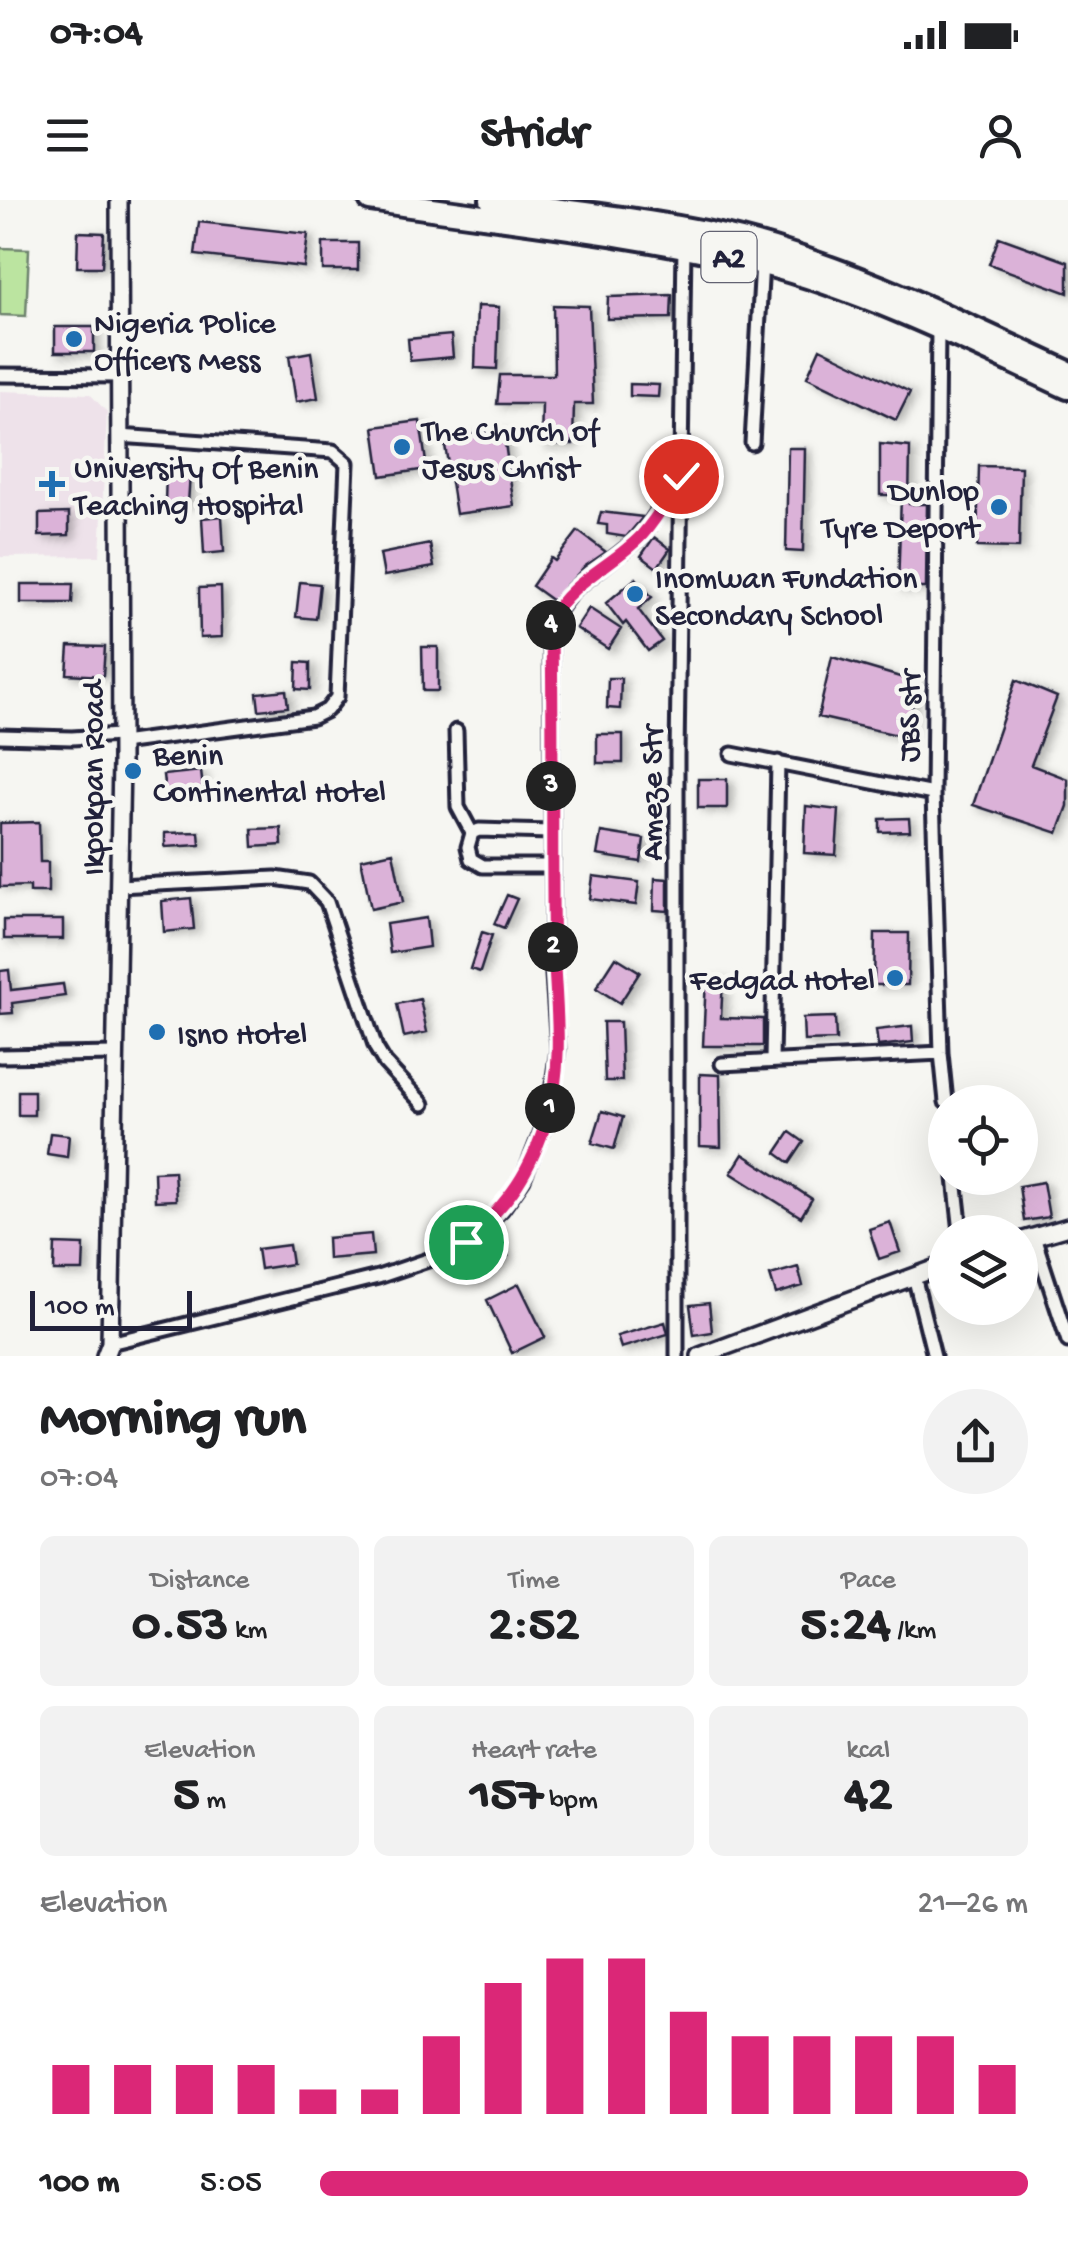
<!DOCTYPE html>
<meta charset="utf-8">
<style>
body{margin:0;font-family:"Gochi Hand",sans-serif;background:#f2f2f2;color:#202124;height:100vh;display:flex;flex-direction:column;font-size:38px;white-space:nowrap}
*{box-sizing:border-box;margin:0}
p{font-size:32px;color:#757577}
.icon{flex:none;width:55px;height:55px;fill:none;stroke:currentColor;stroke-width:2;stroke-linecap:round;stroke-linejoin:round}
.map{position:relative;height:1156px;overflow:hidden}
.sheet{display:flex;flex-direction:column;background:#fff;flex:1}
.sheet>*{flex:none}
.controls{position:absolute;left:928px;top:885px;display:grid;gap:20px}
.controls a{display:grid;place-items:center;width:110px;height:110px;border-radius:50%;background:#fff;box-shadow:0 10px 40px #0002;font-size:50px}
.scale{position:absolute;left:30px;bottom:25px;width:162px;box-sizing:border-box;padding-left:10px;border:5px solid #22223b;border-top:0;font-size:28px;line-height:35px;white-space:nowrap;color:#22223b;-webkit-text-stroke:8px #f6f6f2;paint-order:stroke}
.pin{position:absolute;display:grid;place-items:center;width:85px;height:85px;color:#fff;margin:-42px;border:5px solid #fff;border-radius:50%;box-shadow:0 2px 10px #0007}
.km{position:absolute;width:50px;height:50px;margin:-25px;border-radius:50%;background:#222;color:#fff;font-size:28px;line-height:50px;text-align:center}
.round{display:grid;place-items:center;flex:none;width:105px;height:105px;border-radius:52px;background:#f2f2f2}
.head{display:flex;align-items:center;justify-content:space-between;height:170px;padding:0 40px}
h1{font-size:55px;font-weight:700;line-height:75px}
.stats{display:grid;grid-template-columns:repeat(3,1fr);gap:15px;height:170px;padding:10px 40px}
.stats div{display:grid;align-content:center;border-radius:15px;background:#f2f2f2;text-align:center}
.stats b{font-size:50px;font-weight:700}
.stats small{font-size:28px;font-weight:400}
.stats p{font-size:28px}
.chart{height:280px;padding:20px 40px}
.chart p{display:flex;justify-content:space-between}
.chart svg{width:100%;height:180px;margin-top:10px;stroke:#db2777;stroke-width:6}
ul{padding:0 40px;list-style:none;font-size:32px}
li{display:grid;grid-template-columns:160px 120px 1fr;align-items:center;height:75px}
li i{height:25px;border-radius:12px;background:#db2777}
.status{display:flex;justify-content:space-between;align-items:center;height:70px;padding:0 50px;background:#fff;direction:ltr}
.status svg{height:28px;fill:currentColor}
header{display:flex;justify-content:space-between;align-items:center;height:130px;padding:0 40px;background:#fff;font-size:45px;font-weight:700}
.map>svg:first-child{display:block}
</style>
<div class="status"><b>07:04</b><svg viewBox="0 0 49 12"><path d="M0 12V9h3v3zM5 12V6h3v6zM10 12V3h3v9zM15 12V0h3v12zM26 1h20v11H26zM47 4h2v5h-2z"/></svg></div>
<header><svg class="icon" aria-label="menu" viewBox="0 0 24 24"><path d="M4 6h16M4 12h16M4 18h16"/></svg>Stridr<svg class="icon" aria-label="person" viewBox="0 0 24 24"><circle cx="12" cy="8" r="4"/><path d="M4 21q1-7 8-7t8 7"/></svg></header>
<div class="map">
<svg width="1068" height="1156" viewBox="0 0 1068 1156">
<defs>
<filter id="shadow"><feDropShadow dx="5.5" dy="3" stdDeviation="5" flood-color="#0004"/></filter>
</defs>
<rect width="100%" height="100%" fill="#f6f6f2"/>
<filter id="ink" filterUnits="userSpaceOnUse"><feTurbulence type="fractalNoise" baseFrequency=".01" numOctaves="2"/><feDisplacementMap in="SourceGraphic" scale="20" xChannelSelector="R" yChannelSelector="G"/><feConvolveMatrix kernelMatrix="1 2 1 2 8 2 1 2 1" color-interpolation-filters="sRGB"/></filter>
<g filter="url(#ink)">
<path fill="#eee2ea" d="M0,191L90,194L107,212L100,356L0,357Z"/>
<path fill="#bbe4a0" stroke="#6e836e" stroke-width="2.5" d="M0,48L29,49L26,116L0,115Z"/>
<path fill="#dbb2d8" stroke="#22223b" stroke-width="2.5" filter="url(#shadow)" d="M199,22L308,34L304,67L195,55Z
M78,32L104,33L102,67H77Z
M999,37L1068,62V93L989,64Z
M323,43H358V70H323Z
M672,95L671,118L607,119L608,97Z
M553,105L589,106L593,204H574L573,244H541L542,204H497L500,175H554Z
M477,106L499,107L497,169L475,168Z
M55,127H94V152H55Z
M451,135L453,157L410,161L408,139Z
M820,148L910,192L896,220L807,177Z
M311,152L318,198L296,202L289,156Z
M630,184L659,185L658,197L630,196Z
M420,221L427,269L381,276L374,227Z
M503,229L514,306L456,314L444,239Z
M880,244L910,247L909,304H927L926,388H898L901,295H880Z
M788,248H805L803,352L786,351Z
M979,266L1021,267L1019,348L977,347Z
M166,272L190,273L188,304L165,303Z
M601,312L643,317L626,337L607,334V325L598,324Z
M69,313V335L39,336V314Z
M222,316L224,352L204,354L202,318Z
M578,331L606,352L584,367L553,401L532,386L551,358L555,361Z
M654,337L670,349L657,368L641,356Z
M430,344L434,367L384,376L380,354Z
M636,378L652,397L638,409L662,441L648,451L626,422L623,425L606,403Z
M300,382L320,384L316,419L296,417Z
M21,384H73L72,403H21Z
M221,387L222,437L200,438L199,388Z
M589,408L621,429L608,449L576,428Z
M69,446L105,447L103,476L67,474Z
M422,447H438V491H423Z
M832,457L917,482L906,537L818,517Z
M297,462L310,463V490L296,489Z
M608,478H621L620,509L607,508Z
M1016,480L1057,497L1031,565L1068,579V606L1058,633L973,605Z
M286,490L288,507L259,510L257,493Z
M597,534H623V563H597Z
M201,571L203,589L165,593L163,575Z
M698,579H727V608H698Z
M806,606L839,610L836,655L804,653Z
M909,618L910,631L880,632V619Z
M39,622L40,662H48V692H30V686L0,687V623Z
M281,628L282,645L253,647L252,629Z
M199,632L200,645L165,647V633Z
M601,632L644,639L641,662L597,655Z
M393,652L403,702L371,709L361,659Z
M593,676L639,682L636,705L590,699Z
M655,678L668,679V711L654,710Z
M507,695L517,699L504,728L494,724Z
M191,698L194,729L164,732L162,701Z
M426,718L429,747L390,753L386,724Z
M4,720H63V739H4Z
M482,732L492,735L480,772L470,769Z
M875,733H909L908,785H874Z
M616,757L640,772L620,803L596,788Z
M9,770L11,790L63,784L65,796L12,803L13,813L0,814V771Z
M706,777L723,778L721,818L763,819V846H703Z
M420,799L427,832L404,837L397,804Z
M835,817L836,840L804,841L803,818Z
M603,822H620L622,881H605Z
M912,826L913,842L878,846L876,830Z
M700,874L720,875L721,947L700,946Z
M18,891H34V915H18Z
M602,911L623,917L614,949L592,943Z
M790,932L804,942L790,963L776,953Z
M50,933L69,935L67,957L47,954Z
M743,954L812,999L801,1017L731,973Z
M174,971L176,1000L155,1001L154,972Z
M1043,982L1049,1017L1024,1021L1019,986Z
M890,1022L900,1052L879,1059L869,1029Z
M371,1034L373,1055L328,1059L327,1038Z
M55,1044L84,1045L83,1071H54Z
M289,1045L292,1064L260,1069L257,1049Z
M501,1047L508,1056L473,1081L467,1072Z
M798,1067L803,1086L776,1094L770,1075Z
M519,1084L545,1137L512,1153L487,1100Z
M709,1103L712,1132L694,1135L690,1105Z
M665,1122L668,1134L621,1148L617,1136Z"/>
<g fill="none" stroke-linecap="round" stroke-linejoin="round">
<g stroke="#22223b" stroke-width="19">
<path id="street" d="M938,130L933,594L941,853L946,902
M0,175L120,176
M119,236L333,251L347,263L337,497L327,510L313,517L121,543
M752,243L762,61
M456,531L458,607L472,633L468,647L471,659L483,666H552
M0,536L72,538L119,535
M732,554L933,594
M472,633L479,630L551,632
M118,686L275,678L309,683L327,702L376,848L385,863L423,904
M0,856L115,854
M772,860L778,562
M722,864L941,853
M955,978L961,1032
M1034,1037L1068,1141
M914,1076L934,1156
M110,1143L378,1077L431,1059L467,1042L502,1009L523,979L549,913L558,849L553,775L551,419L573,390L642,336L681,276
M677,1156V556L684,44"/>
</g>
<g stroke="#22223b" stroke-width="22">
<path id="secondary" d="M1020,1041L1068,1027
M105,1156L110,1143L121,562L119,0
M700,1156L945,1065"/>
</g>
<g stroke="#22223b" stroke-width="28">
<path id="highway" d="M370,0C499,20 632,32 759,63C862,89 972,143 1068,188
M491,0C574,13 659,20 741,40C855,69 961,123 1068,172"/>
</g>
<use href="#street" stroke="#f6f6f2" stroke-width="11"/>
<use href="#secondary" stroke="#f6f6f2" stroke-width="15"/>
<use href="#highway" stroke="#f6f6f2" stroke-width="20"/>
</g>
</g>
<g fill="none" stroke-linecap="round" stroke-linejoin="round" filter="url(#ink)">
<g stroke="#fff" stroke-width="20">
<path id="route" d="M466,1042C510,1001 530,974 548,916C566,858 554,792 553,733C551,628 554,523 551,419C570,381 614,365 642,335C658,317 670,296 681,276"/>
</g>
<use href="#route" stroke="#db2777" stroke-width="12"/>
</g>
<g fill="#1f6fb2" stroke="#f6f6f2" stroke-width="4">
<circle cx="74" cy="139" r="10"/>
<circle cx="402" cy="247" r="10"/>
<path d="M47 269h10v10h10v10h-10v10h-10v-10h-10v-10h10z"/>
<circle cx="999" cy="307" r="10"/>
<circle cx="635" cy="394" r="10"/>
<circle cx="133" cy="571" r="10"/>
<circle cx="895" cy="778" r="10"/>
<circle cx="157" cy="832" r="10"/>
</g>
<g text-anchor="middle" stroke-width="9" stroke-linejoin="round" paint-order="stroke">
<rect fill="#f6f6f2" stroke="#626272" stroke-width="2.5" x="701.5" y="32" width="55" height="50" rx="8"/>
<g font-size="30" font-weight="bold" fill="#22223b">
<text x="729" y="67">A2</text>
</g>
<g font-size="32" fill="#22223b" stroke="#f6f6f2" text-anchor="start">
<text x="94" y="132">Nigeria Police<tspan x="94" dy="37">Officers Mess</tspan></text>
<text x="422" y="240">The Church of<tspan x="422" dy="37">Jesus Christ</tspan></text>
<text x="74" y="277">University Of Benin<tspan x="74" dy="37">Teaching Hospital</tspan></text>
<text x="979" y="300" text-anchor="end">Dunlop<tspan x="979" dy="37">Tyre Deport</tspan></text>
<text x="655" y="387">Inomwan Fundation<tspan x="655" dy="37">Secondary School</tspan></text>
<text x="153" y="564">Benin<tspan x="153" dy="37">Continental Hotel</tspan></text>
<text x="875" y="789" text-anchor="end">Fedgad Hotel</text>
<text x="177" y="843">Isno Hotel</text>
</g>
<g font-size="32" fill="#22223b" stroke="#f6f6f2">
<text transform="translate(907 516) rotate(-89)" y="11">JBS str</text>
<text transform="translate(91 578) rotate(-90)" y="11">Ikpokpan Road</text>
<text transform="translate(650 593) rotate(-90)" y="11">Ameze Str</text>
</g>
</g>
</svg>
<div class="controls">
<a><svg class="icon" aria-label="locate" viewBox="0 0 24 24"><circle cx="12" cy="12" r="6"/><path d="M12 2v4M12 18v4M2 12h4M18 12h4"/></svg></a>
<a><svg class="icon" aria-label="layers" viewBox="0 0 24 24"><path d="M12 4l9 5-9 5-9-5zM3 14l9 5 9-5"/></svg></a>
</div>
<div class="scale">100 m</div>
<div class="pin" style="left:466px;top:1042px;background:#1e9e55"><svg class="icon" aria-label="arrive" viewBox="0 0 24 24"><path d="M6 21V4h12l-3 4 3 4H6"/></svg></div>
<div class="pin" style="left:681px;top:276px;background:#d93025"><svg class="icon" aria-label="check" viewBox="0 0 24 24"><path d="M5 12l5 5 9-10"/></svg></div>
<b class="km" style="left:550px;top:908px">1</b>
<b class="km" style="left:553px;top:747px">2</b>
<b class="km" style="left:551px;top:586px">3</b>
<b class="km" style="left:551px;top:425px">4</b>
</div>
<section class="sheet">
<div class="head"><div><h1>Morning run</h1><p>07:04</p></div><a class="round"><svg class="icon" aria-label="share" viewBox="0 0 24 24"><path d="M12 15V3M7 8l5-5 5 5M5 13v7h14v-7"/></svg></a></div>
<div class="stats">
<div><p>Distance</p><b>0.53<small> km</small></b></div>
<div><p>Time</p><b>2:52</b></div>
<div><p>Pace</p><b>5:24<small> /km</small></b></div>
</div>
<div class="stats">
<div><p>Elevation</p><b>5<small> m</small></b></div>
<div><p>Heart rate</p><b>157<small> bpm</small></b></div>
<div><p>kcal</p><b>42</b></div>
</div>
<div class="chart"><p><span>Elevation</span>21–26 m</p>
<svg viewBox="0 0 160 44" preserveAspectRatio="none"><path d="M5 44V32M15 44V32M25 44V32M35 44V32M45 44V38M55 44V38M65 44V25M75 44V12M85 44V6M95 44V6M105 44V19M115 44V25M125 44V25M135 44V25M145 44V25M155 44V32"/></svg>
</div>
<ul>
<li><b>100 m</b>5:05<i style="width:100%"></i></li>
</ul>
</section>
